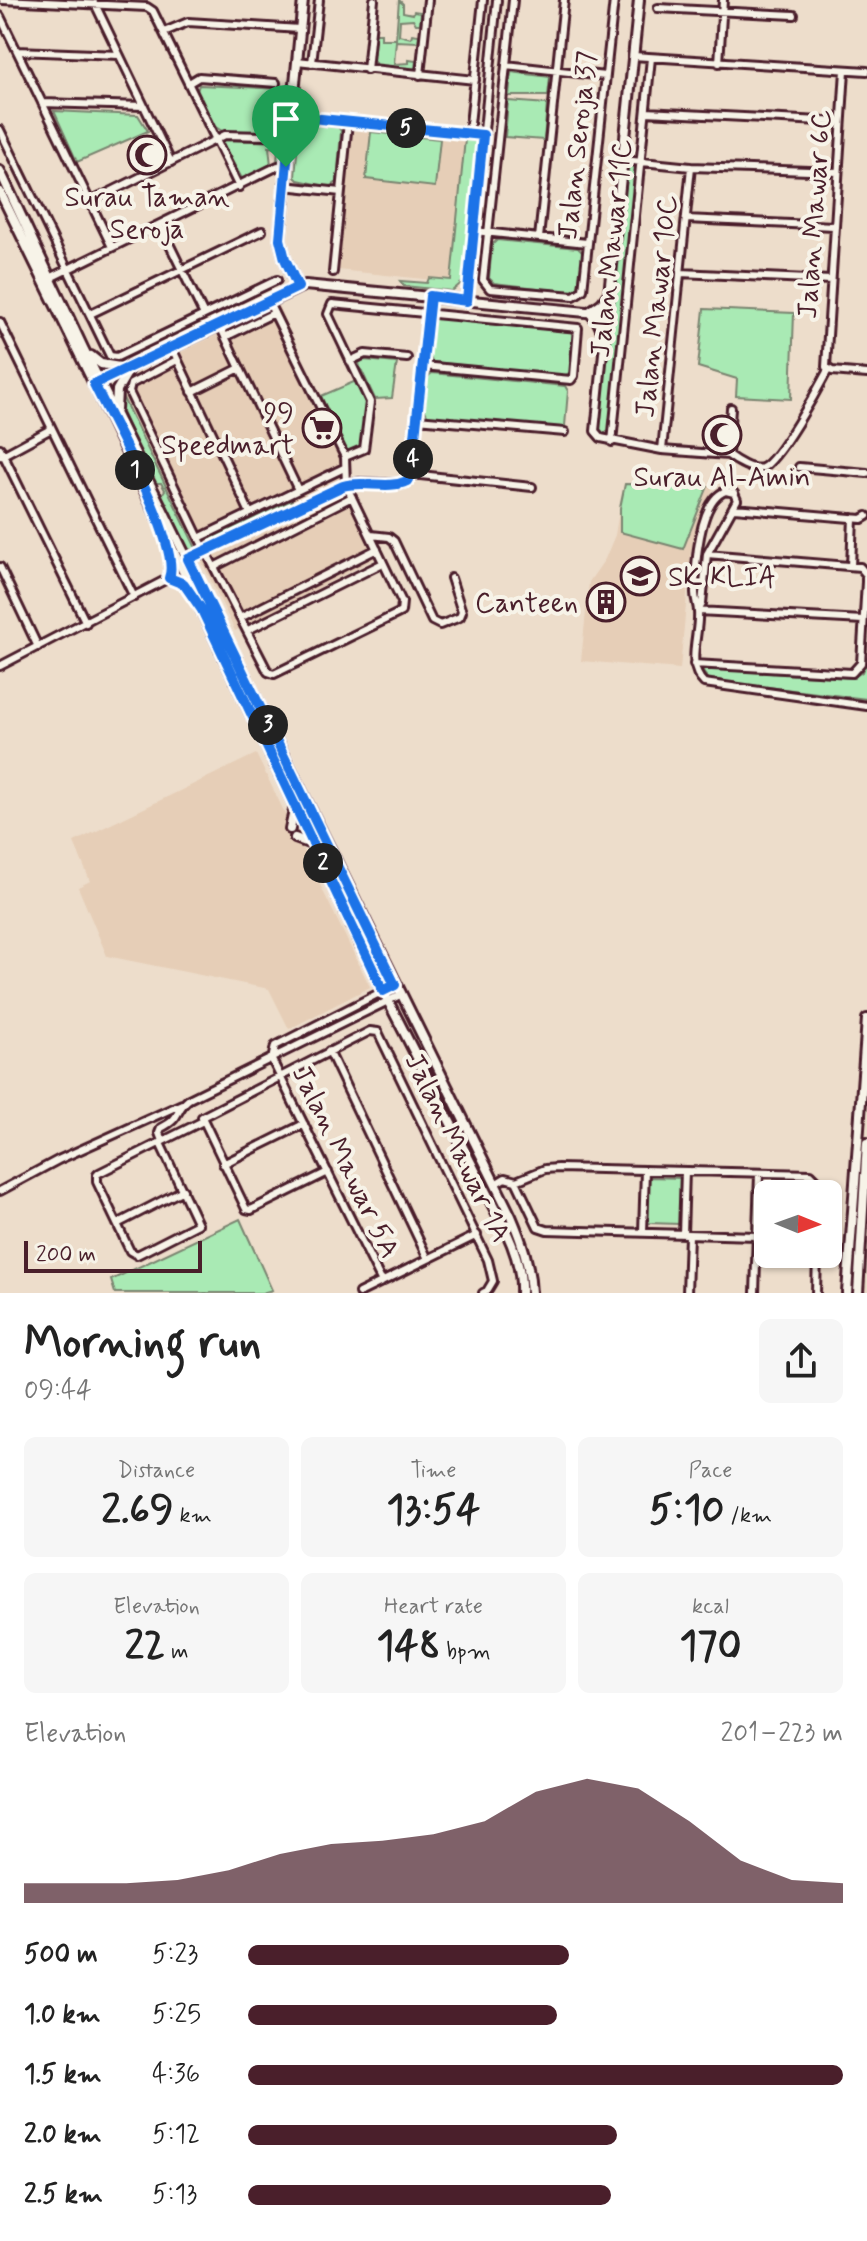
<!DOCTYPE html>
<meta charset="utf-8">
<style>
body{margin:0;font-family:Mynerve,sans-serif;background:#f6f6f6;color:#222;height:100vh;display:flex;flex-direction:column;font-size:30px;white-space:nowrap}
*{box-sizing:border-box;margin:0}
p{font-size:26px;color:#767676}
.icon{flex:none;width:44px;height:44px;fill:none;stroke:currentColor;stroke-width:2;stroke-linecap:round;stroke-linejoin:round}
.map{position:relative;height:1293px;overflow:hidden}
.panel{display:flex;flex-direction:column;background:#fff;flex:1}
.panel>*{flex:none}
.needle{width:52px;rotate:91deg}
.controls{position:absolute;left:754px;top:1180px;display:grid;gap:16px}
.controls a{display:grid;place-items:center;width:88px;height:88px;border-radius:12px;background:#fff;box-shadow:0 2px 6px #0004;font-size:40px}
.scale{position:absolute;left:24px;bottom:20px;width:178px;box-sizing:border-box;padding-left:8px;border:4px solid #4a1f2b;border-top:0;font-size:22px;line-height:28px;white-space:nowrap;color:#4a1f2b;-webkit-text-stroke:6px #f7f3e8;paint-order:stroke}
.pin{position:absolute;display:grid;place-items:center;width:68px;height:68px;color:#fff;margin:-82px -34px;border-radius:50% 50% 50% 0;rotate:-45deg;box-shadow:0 0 8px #0007}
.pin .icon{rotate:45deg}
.km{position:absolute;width:40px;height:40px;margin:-20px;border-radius:50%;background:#222;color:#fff;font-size:22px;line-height:40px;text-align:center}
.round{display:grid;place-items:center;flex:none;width:84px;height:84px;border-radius:12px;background:#f6f6f6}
.summary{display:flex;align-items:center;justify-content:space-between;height:136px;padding:0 24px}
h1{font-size:44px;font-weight:700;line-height:60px}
.stats{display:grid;grid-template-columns:repeat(3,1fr);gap:12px;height:136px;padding:8px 24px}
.stats div{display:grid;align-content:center;border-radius:12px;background:#f6f6f6;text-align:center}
.stats b{font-size:40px;font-weight:700}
.stats small{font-size:22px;font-weight:400}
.stats p{font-size:22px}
.chart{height:224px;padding:16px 24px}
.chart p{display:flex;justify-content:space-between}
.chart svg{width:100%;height:144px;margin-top:8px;fill:#4a1f2b;opacity:.7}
ul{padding:0 24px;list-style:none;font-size:26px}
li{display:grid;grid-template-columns:128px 96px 1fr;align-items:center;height:60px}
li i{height:20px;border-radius:10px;background:#4a1f2b}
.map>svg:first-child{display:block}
</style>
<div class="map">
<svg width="867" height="1293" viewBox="0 0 867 1293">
<rect width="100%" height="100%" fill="#edddcb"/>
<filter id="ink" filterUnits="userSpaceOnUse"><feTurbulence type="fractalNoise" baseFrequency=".0125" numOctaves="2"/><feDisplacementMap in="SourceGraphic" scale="16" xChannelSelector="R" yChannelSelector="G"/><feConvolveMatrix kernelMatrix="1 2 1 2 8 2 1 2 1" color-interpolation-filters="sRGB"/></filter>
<g filter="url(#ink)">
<path fill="#e6ceb7" d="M352,127L476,143L462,283L338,270Z
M278,305L350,470L342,478L378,557L235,631L122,395L131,376Z
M624,483L714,485L691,552L680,669L581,661L589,582L605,559L615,535Z
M256,754L370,987L289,1029L269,989L107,956L78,887L90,881L74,842Z"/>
<path fill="#a9eab4" stroke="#7a8470" stroke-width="2" d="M399,0L403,4V12L413,14L414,11L421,12L420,24H416L413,19L400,20L399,35L411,38L412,34L419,35L418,42L396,41L394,64L409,63V60L416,61L415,68L412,70L377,65L373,61L375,33H381V39H396Z
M511,72L550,77L548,96H509Z
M199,85L284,89L279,133L222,131L214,126L197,91Z
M508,101L547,104L544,140L505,137Z
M54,111L138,115L148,131L77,162Z
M305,124L338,127L341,131L337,182L330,187L298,180L295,177L299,128Z
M371,132L440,139L435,187L366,179Z
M465,139L477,141L478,144L465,280L452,291L404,286L400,281L427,283L429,278L451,280Z
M224,140L280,142L285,144L282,157L277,162L278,148L269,147L271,165L243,180L221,142Z
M628,164L633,165L636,170L609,430L600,435L597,427Z
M497,240L578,248L583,253L578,289L572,292L494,283L489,278L492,245Z
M704,309L794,313L791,399L736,396L737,379L698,367Z
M437,317L571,332L574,336L570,372L565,376L433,362L429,357L433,320Z
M364,360L397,363L392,398L375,399L360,367L359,363Z
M432,373L565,386L568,391L565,426L560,430L428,416L424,409L426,378Z
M356,381L366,404L362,443L359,449L348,454L321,396Z
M119,390L196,548L194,550L186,549L160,497L165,490L161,483H153L134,446L135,441L119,406Z
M625,484L708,486L683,549L620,532V508Z
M292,500L293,506L212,544L208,543L214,537Z
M867,656V699L709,680L703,672L704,669L852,678L862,672Z
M649,1177L683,1178L680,1224L648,1223Z
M240,1219L272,1290L262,1293H115L111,1280Z"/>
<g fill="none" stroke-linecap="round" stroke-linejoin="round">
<g stroke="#4a1f2b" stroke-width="12">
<path id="street" d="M3,0L147,7L153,11L239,187
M513,0L483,280L490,289L574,296L583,290L614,0
M95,4L171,162
M658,8L794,15
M0,16L112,247
M164,32L188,22L300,29
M17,51L119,55
M633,56L867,71
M297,61L475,80
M312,63L319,0
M719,63L723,0
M506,65L605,76
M367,70L374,0
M845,70L826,367L832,371L867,374
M420,75L428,0
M189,83L199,77L276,83
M42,103L144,106
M646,112L841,122
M291,116L483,135
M0,130L110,356L117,357L277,280
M469,134L483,0
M623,160L691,167L838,172
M284,186L341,192
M90,202L225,135L267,136
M686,219L834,226
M160,225L204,315
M474,231L587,243
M539,238L564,0
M333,272L348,122
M680,273L831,280
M50,278L278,166L286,167
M467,301L497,0
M90,314L262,231
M607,314L595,431L601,438L662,450L728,455L731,408
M0,322L134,597
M219,324L298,490
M225,337L274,313
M172,348L250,513
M177,360L131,384L129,392L199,538L268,672L274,674L401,612L402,602L346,485L345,457L268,301
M350,361L365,354L407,358
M192,392L240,368
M417,419L565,432
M612,442L651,58
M0,448L86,623
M662,450L691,167
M728,455C736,461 752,471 762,468C778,462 819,387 828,370
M1,456L51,429
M345,457L364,449L370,402L328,314L332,304L578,328L574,376L571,380L423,366
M799,467L867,473
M411,474L430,296
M411,474L532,487
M734,508L862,519L867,516
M371,535L389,537L394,541L432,621L440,625L460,617L462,612L451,578
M199,538L344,468
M167,543L172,564L169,578
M185,561L343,486L359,482L402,484L411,474
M851,566L853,518
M0,567L38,647
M214,567L352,497
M698,611L702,604L707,554L737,500L734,493L726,491C698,500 695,569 695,593C695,600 698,605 698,612C700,634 685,665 704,683L867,706
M698,611L863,620
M240,618L377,549
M248,630L383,563
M694,664L852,673L861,663L866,582V574L860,567L707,554
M0,666L169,578L182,582L189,591
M329,1051L428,1259
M272,1060L382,1282
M272,1060L275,1046L395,985
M162,1141L159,1133L161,1128C182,1118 174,1111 189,1099L400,995
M160,1143L198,1224L137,1255L130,1251L97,1182V1175L99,1173L203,1121
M223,1164L304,1124
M328,1172L251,1210L246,1209L202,1117L370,1031L378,1032L488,1260L493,1281L487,1291L483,1293
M495,1184L505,1178L516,1181
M0,1191L58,1160L182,1104
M117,1224L183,1190
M643,1232L645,1170
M683,1234L685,1171
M757,1236L547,1230L538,1227L516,1181L545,1169L558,1168L811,1174L819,1182L818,1194
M359,1293L477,1235
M687,1293L689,1235
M755,1293L759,1174
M816,1293L817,1254"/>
</g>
<g stroke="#4a1f2b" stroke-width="14">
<path id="secondary" d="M0,171L83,348L511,1216C522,1242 530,1265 531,1293
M0,192L94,384L383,991L506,1231C515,1250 522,1272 521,1293
M298,287L285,259L280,239L303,0
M605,337L597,320L589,312L602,303L609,293
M91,356L101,364L126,368
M96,383L305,285L607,314L639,0
M116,410L117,390L130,368
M290,829L295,806
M295,838L314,845
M847,1293L867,1019
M858,1293L867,1143"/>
</g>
<use href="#street" stroke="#f7f3e8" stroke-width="6"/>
<use href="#secondary" stroke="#f7f3e8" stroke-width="8"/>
</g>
</g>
<g fill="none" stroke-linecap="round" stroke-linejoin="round" filter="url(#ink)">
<g stroke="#fff" stroke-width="16">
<path id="route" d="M291,116L483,135L467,301L430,296L411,474L407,481C388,490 364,480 343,486L188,559L395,985L383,991L202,610L184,584L169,578C182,547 111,419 94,384L298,287L285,259L280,239Z"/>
</g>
<use href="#route" stroke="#1a73e8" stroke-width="10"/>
</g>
<defs>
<g id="mosque-ring" transform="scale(2)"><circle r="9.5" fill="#f7f3e8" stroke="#4a1f2b" stroke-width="1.5"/><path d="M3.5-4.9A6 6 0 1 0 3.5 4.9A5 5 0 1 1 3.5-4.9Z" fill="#4a1f2b"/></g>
<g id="supermarket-ring" transform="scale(2)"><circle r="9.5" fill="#f7f3e8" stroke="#4a1f2b" stroke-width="1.5"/><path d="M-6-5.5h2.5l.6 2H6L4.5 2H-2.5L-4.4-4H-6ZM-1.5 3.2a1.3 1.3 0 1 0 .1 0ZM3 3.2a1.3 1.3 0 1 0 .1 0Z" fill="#4a1f2b"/></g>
<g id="school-ring" transform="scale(2)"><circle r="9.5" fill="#f7f3e8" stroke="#4a1f2b" stroke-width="1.5"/><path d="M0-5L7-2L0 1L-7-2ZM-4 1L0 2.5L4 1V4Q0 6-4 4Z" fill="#4a1f2b"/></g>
<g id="building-ring" transform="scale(2)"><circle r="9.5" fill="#f7f3e8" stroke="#4a1f2b" stroke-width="1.5"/><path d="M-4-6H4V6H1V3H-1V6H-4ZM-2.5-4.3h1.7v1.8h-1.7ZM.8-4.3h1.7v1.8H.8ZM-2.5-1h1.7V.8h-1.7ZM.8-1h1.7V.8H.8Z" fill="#4a1f2b"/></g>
</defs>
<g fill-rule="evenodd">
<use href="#mosque-ring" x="147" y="155"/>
<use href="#supermarket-ring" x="322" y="428"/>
<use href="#mosque-ring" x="722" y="435"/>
<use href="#school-ring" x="640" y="576"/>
<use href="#building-ring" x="606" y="602"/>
</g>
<g text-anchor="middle" stroke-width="8" stroke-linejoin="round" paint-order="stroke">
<g font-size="28" fill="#4a1f2b" stroke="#f7f3e8">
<text transform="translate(576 145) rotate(-84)" y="10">Jalan Seroja 37</text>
<text transform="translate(813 214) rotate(-86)" y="10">Jalan Mawar 6C</text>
<text transform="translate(610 248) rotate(-84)" y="10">Jalan Mawar 11C</text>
<text transform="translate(655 306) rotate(-84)" y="10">Jalan Mawar 10C</text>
<text transform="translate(459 1147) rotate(64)" y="10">Jalan Mawar 1A</text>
<text transform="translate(347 1161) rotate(64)" y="10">Jalan Mawar 5A</text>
</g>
<g font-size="28" fill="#4a1f2b" stroke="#f7f3e8">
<text x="147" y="206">Surau Taman<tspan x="147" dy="32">Seroja</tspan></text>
<text x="294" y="422" text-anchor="end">99<tspan x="294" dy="32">Speedmart</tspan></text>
<text x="722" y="486">Surau Al-Amin</text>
<text x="668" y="586" text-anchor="start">SK KLIA</text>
<text x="578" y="612" text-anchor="end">Canteen</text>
</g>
</g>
</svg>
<div class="controls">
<a><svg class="needle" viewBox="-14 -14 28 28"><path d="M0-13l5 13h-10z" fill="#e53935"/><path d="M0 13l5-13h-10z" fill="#767676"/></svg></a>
</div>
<div class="scale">200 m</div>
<div class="pin" style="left:286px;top:167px;background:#1e9e55"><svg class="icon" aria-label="arrive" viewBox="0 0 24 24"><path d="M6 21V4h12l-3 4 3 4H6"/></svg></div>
<b class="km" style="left:135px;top:470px">1</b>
<b class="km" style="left:323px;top:863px">2</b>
<b class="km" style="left:268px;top:725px">3</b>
<b class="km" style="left:413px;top:459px">4</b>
<b class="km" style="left:406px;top:128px">5</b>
</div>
<section class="panel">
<div class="summary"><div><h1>Morning run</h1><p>09:44</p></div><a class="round"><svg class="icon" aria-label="share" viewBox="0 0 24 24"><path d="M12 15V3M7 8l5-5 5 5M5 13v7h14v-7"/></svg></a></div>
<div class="stats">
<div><p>Distance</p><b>2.69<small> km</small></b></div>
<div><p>Time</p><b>13:54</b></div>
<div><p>Pace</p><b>5:10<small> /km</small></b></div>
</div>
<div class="stats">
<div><p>Elevation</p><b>22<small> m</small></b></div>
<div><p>Heart rate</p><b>148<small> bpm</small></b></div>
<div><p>kcal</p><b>170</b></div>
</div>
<div class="chart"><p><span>Elevation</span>201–223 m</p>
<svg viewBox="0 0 160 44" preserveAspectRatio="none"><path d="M0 44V38L10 38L20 38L30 37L40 34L50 29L60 26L70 25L80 23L90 19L100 10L110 6L120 9L130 19L140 31L150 37L160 38V44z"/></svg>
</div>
<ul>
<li><b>500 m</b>5:23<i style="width:54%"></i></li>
<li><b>1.0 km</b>5:25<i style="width:52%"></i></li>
<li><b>1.5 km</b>4:36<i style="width:100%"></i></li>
<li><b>2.0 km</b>5:12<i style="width:62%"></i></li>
<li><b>2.5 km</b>5:13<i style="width:61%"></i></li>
</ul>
</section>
